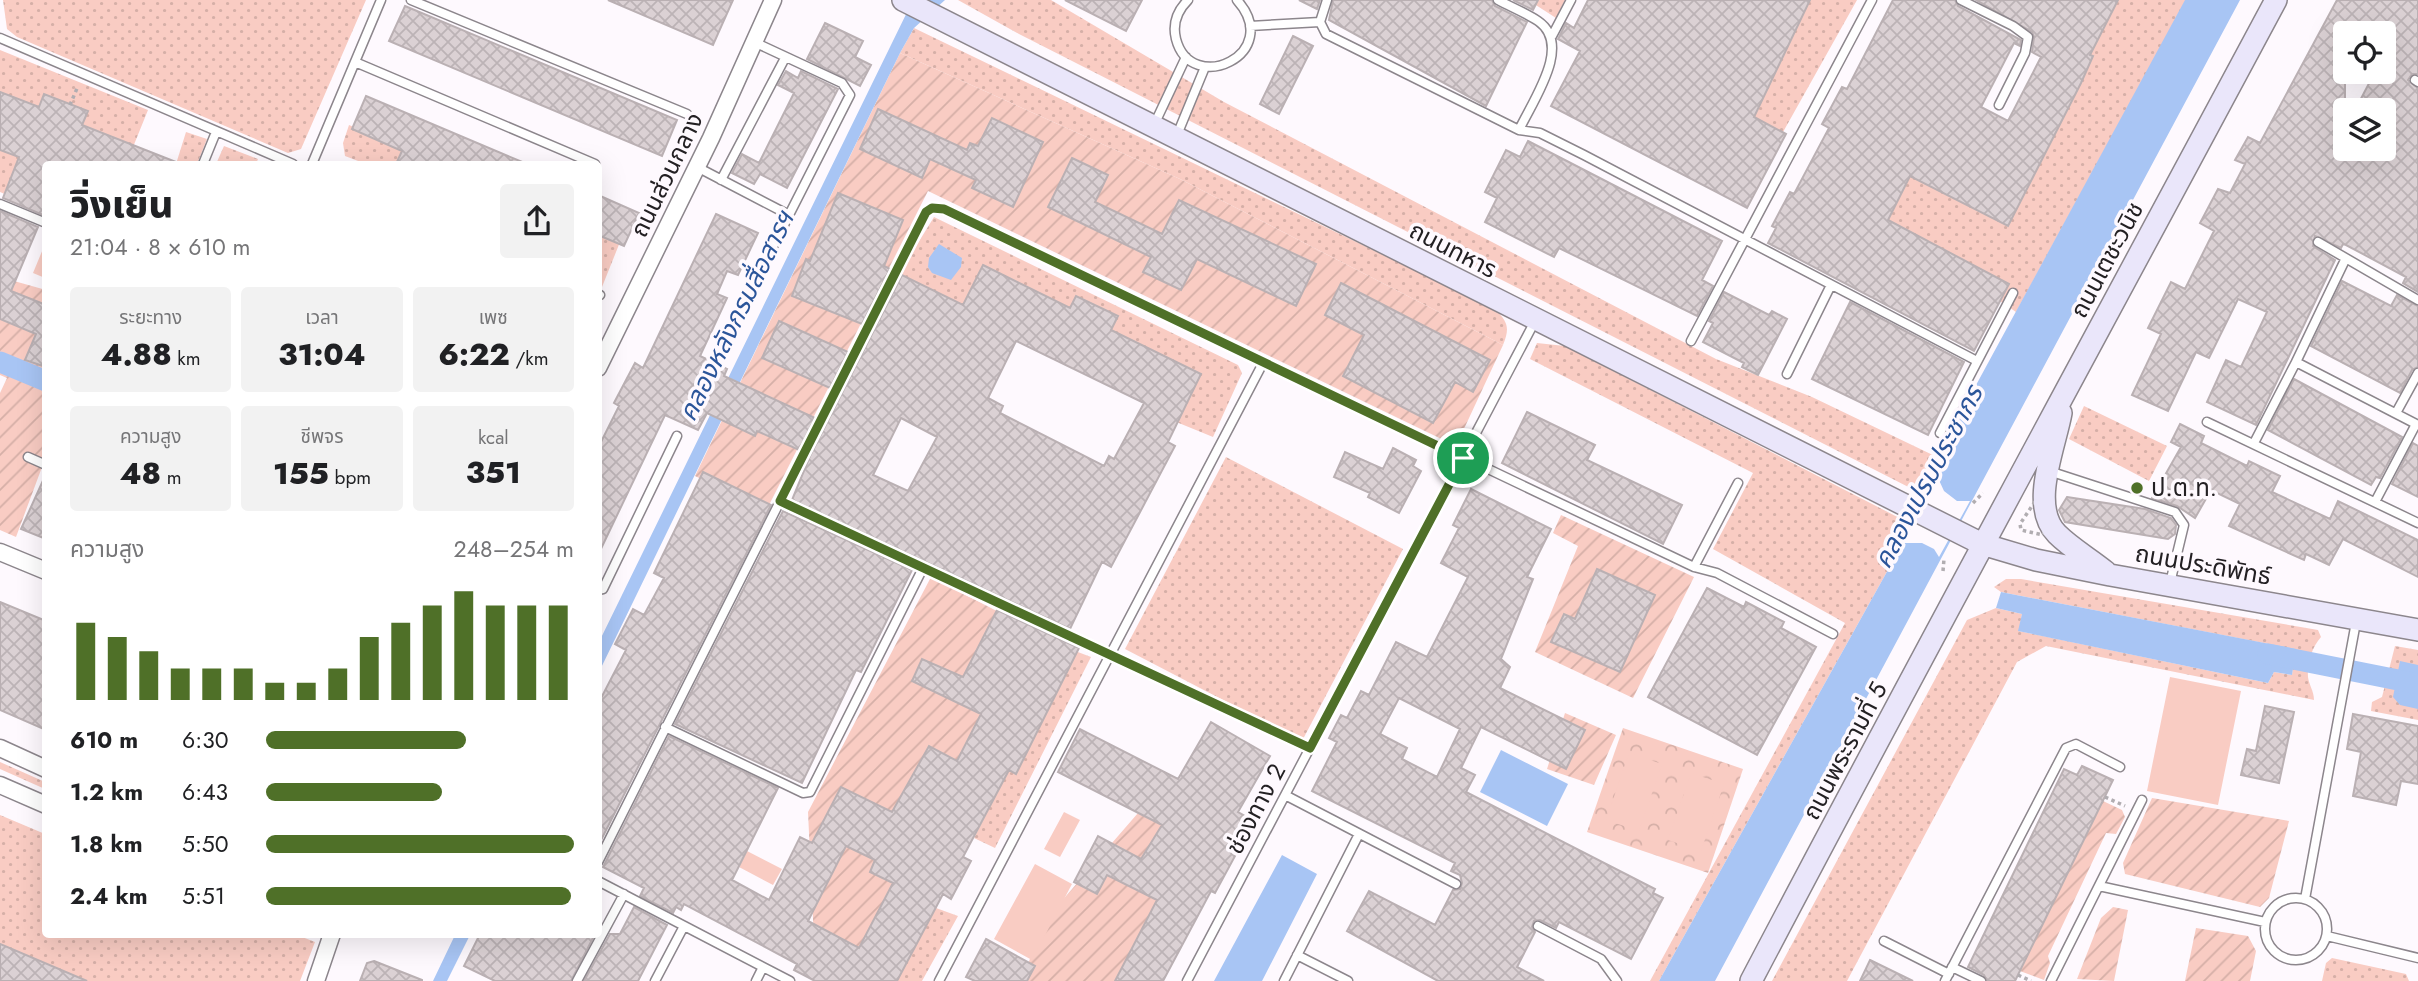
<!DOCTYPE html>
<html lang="th">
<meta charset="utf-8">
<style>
body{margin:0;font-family:Jost,"Noto Sans Thai",sans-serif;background:#f2f2f2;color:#202124;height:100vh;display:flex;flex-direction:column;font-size:26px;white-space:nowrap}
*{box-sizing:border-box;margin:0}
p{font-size:23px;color:#757577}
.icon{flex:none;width:38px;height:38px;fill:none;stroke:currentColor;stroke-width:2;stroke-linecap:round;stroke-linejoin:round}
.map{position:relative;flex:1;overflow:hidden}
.drawer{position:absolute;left:42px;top:161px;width:560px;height:777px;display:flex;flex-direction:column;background:#fff;border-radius:7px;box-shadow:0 7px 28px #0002}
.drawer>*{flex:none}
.fabs{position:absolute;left:2333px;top:21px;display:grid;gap:14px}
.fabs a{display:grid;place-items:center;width:63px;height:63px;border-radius:7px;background:#fff;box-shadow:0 7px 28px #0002;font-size:35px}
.pin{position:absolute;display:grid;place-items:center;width:60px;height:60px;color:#fff;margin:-30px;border:4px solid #fff;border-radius:50%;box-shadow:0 2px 7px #0007}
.round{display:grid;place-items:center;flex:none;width:74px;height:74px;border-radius:7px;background:#f2f2f2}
.overview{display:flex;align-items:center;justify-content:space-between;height:119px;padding:0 28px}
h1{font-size:38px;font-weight:800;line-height:52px}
.figures{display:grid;grid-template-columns:repeat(3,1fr);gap:10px;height:119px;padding:7px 28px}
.figures div{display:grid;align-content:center;border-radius:7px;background:#f2f2f2;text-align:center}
.figures b{font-size:30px;font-weight:800}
.figures small{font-size:19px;font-weight:400}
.figures p{font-size:19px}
.chart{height:196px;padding:14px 28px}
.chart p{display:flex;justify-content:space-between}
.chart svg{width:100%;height:126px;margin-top:7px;stroke:#4f7028;stroke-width:6}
ul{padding:0 28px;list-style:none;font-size:23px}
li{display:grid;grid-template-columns:112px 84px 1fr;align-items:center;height:52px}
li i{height:18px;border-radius:9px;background:#4f7028}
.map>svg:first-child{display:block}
</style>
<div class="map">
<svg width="2418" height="981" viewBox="0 0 2418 981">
<defs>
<pattern id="grass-dots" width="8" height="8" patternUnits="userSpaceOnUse" patternTransform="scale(1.75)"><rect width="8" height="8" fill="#f9ccc3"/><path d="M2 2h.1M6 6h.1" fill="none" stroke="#d5afa7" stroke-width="1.8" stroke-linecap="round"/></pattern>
<pattern id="park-crowns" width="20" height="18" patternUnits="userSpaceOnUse" patternTransform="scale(1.75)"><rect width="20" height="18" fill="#f9ccc3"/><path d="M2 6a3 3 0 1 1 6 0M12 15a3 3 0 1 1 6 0" fill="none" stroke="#d5afa7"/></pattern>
<pattern id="garden-furrows" width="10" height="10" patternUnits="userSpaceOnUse" patternTransform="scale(1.75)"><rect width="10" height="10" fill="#f9ccc3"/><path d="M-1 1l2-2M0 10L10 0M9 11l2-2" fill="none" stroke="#d5afa7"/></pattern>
<pattern id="building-cross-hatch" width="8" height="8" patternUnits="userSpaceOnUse" patternTransform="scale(1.75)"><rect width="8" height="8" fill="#dbd1d4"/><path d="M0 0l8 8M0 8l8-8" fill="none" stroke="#bcb3b6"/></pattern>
</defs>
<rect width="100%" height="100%" fill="#fef9fe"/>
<path fill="url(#grass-dots)" d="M3,0H366L301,149L288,153L17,37L7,29Z
M958,0H1051L1224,102L1716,359L1812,397L1937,457L1938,478L1928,497L1019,34Z
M1528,0H1565L1556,18Z
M1743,0H1857L1778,141L1713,106Z
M2110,0H2186L2016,312L1873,215L1918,152L2012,191Z
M914,28L1495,309C1508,322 1510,328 1503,345L1180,179L900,53Z
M0,50L148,110L131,152L169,164H46L45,211L0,192Z
M349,125L445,164H366L345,156L343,143Z
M186,132L207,139L197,164H176Z
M224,146L258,159L256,164H216Z
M934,217L1238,365L1242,373L1213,437L1169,419L1190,376L968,313L897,277Z
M598,228L622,237L602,287L599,285Z
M1537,343L1565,346L1913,525L1659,981H1650L1845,623L1713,549L1753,473L1530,359Z
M2084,406L2167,446L2149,481L2069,439Z
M1226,457L1403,549L1302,741L1125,649Z
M2006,579H2021L2318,630L2321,637C2312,647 2307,663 2308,677C2309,685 2314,691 2314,700L2046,646L2017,662L1847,981H1772L1967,620L1996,608L2022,614L2019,631L2268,683L2274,672L2292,675L2295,649L2001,592L1994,587Z
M2395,646L2418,650V720L2371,711L2372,702L2382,697Z
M1070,649L1091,657L995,848L974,838Z
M0,762L45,782V789L0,769Z
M0,815L45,834L46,934L297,935L315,942L300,981H0Z
M936,908L958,916L922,981H897Z
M2332,958L2406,974L2409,981H2322L2326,963Z"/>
<path fill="url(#park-crowns)" d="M1623,728L1743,769L1708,873L1587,832Z"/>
<path fill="url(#garden-furrows)" d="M900,53L1180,179L1503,345L1456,446L928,191L766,511L695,476Z
M7,279L46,290L45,459L16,537L0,530V393L7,378L0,375V291Z
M1561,515L1694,577L1633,698L1535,652L1578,546L1553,533Z
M931,577L1018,622L1012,697L867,948L814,940L808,812Z
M1565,713L1616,735L1594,785L1547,769Z
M2152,798L2289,821L2269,898L2260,907L2125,874L2123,863Z
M2103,801L2122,810L2125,817L2116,834L2106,833L2048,956L2050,963L2044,980L2020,971Z
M1138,813L1204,839L1128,981H1023L1040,926Z
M2113,907L2128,910L2114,981L2077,979L2101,918Z
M2196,928L2248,936L2256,951L2250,981H2185Z"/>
<path fill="#f9ccc3" d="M45,244V278L33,273Z
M2170,677L2241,691L2218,805L2147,791Z
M1629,753L1662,764L1639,831L1606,820Z
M1691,773L1724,784L1701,851L1668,840Z
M1064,812L1080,820L1060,857L1044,849Z
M747,851L782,869L773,885L739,867Z
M1035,864L1072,884L1032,960L994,939Z"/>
<path fill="#a8c5f4" d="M913,0H945L914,28L900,53L599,672V642Z
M2185,0H2240L1715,981H1659L1913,525L1938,478L1937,457Z
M939,244L962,258L961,267L951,280L932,273L928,267L929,258Z
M2001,592L2296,649L2292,675L2274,672L2268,683L2018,631L2022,614L1996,608Z
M2400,661L2418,665V709L2400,705L2393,697Z
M1501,750L1568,784L1547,826L1480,792Z
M1282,855L1317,874L1262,981H1214Z
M455,935H470L447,981H433Z"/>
<path fill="#fef9fe" d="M1938,478L1944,491L1957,501H1970L1939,557L1934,549L1922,543H1903Z"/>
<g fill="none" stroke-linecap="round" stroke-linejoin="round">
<path stroke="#a8c5f4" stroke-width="21" d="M0,362L46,381
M2268,654L2418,684"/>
</g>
<path fill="url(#building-cross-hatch)" stroke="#bab0b3" stroke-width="2" fill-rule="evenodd" d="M608,0H733L713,45Z
M1065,0H1142L1126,31Z
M1299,0H1320L1317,9Z
M1333,0H1492L1495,6L1527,22L1486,106L1329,20Z
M1513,0H1538L1533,10Z
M1588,0H1810L1754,117L1786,134L1747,208L1551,106L1580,51L1558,39L1566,23L1574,28Z
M1893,0H1955L1958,6L2021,40L2020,46L2014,43L1981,107L2008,121L2041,57L2032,52L2034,37L2032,32L1976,0H2118L2090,55L2093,56L2081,83L2008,226L1910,176L1888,220L2009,284L1974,351L1768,243L1776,228L1772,226L1790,192L1794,194L1829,128L1822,124L1842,87L1847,89Z
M2337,0H2418V74H2412L2408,80L2418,88V292L2403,283L2406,277L2346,245L2343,244L2341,248L2315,236L2313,246L2335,260L2256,425L2207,402L2226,360L2241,367L2267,312L2238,299L2209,358L2196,352L2168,411L2132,395L2161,334L2148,328L2171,282L2185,289L2214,231L2200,223L2218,189L2230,193L2245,164L2235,160L2248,137L2260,143ZM2345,33H2384V72H2375L2355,110H2384V149H2345Z
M405,6L677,120L662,156L389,41Z
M825,23L863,41L855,57L871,65L860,86L807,59Z
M1293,36L1313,46L1279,114L1260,104Z
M786,71L798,78L801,71L838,89L787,188L760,174L754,184L732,173L742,154L759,163L794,93L778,85Z
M0,92L39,107L44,94L88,111L82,125L181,164H46L43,215L3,198L19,157L0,150Z
M366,96L527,164H396L402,151L352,129Z
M878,109L967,150L970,143L978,146L992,118L1043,142L1013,207L972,188L976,180L930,159L922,178L860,149Z
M1528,141L1722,241L1702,280L1713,286L1697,316L1559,248L1554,257L1485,222L1497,198L1485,192L1506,150L1520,157Z
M1072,158L1108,175L1095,202L1162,234L1179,200L1316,264L1296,306L1197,259L1181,290L1143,272L1151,257L1048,207Z
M838,193L903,220L884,266L890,269L862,324L792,296L806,259L810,261Z
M598,195L639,213L624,246L598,235Z
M0,211L38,227L11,291L46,305V367L25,360L36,334L0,319Z
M716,214L758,233L738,275L727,271L717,294L727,298L700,356L727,369L724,376L815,418L799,450L757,431L755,436L707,413L698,430L665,415L598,555V448L619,406L614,403L635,363L643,368Z
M983,265L1070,308L1076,296L1118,316L1111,330L1201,374L1168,442L1175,446L1111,567L1102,562L1070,629L792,500L810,456L902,275L963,305ZM1016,341L1144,403L1114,459L1109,456L1104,466L1000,413L1003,406L988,398ZM901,418L937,437L908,491L873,475Z
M2342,281L2391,306L2397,295L2418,306V367L2412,370L2400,393L2311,346Z
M1341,283L1490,360L1473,392L1455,382L1433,423L1343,376L1364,335L1325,315Z
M1724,292L1769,315L1772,311L1787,319L1758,375L1742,367L1744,363L1703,342L1713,323L1709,321Z
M1850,302L1964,362L1928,435L1812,379Z
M779,321L848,352L830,388L762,358Z
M2294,379L2402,437L2380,478L2376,477L2371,485L2268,430Z
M1527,412L1595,445L1587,460L1682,505L1663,544L1502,463Z
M2180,424L2204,436L2201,443L2247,466L2249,461L2280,476L2272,492L2330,519L2338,501L2418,540V577L2343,539L2329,565L2306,554L2304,560L2229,526L2240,504L2211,490L2195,518L2177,506L2152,498L2181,447L2171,442Z
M2413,443L2418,446V497L2392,484Z
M1393,448L1416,460L1413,466L1421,471L1399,513L1368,497L1370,493L1334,477L1345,452L1383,469Z
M703,472L771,505L598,846V704L626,650L615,644L633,609L644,615L664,578L654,573Z
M46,474V539L21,529Z
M1471,489L1551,529L1527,577L1533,579L1501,659L1510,667L1500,688L1585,730L1566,769L1481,727L1461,768L1475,775L1466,792L1655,889L1653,893L1663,898L1631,959L1559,922L1556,928L1540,920L1534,921L1532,927L1535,932L1517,967L1544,981H1438L1347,931L1369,891L1435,925L1453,890L1460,889L1462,883L1460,875L1451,871L1455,863L1312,791L1337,742L1329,738L1341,715L1347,718L1361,691L1369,695L1396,642L1427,657L1468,577L1441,563L1459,528L1453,525ZM1399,698L1460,729L1437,777L1402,759L1407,748L1380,734Z
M2067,497L2145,509L2171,518L2176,525L2175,534L2168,539L2065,522L2059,510Z
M783,511L912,570L861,672L856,670L802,783L675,724Z
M1597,569L1655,595L1620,672L1551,642L1564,614L1575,619Z
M1707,588L1744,607L1746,602L1784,622L1781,628L1816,647L1757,755L1648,697Z
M0,602L46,621V730L0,710Z
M997,610L1079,648L1016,774L1009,770L963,857L971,861L951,899L943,894L897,981H815L794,970L797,964L684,904L681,910L676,907L673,913L640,896L644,888L603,867L669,736L778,788L732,880L769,900L800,837L812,843L841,787L892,812L929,746L957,761L981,714L912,681L922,659L963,677ZM846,846L875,860L870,872L893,883L859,948L808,921Z
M2265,706L2294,712L2279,783L2241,775L2247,749L2256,751Z
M2353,714L2418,726V784L2401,781L2396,805L2353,796L2361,752L2347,749Z
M1211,722L1270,756L1238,812L1254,821L1215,893L1211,891L1163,981H1115L1157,900L1107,875L1097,894L1074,882L1098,836L1141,859L1162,825L1058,772L1080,729L1178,779Z
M2082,766L2113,780L2015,981H1987L1984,975L1968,967L2064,769L2077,775Z
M634,907L667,925L638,981H584L610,934H620Z
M480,934H595L571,981H495L464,966Z
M986,939L1035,966L1027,981H975L966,977Z
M0,944L87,981H0Z
M1870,960L1913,981H1860Z
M374,961L422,980V981H360L367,963Z"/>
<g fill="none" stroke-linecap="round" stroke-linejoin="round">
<g stroke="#8c868c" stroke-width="11">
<path id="lane" d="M411,0L687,114
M1188,0C1177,11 1172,23 1176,39C1191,97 1285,54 1237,0
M1327,0L1320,22L1326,34L1519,130L1540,133L1584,155L1977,361
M1498,0C1511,7 1526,13 1538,21C1573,45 1533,100 1519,130
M1961,0L2013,26L2028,37L2025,53L1999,105
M1250,26L1320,22
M1552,36L1571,0
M0,38L293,164
M355,62L595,164
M2415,80L2418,82
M1154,125L1186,57
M1177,135L1205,67
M203,164L216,132
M312,164L381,0
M697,167L789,215L850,95L842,83L754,42
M721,180L785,58
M0,204L46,223
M2318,242L2418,300
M598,294L600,295
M1691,341L1872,0
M718,355L789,215
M2296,362L2345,260
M1787,374L1831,285
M2396,413L2418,373
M2207,422L2418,523
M1940,433L2013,293
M2254,443L2296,362L2418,425
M28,457L46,465
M2049,471L2175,512L2184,525L2170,583
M780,501L1310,748
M2375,502L2416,424
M1694,567L1738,483
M598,590L603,589L677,436
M665,727L803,793L810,792L923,568
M1285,795L1456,884
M598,862L926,212L932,208L944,210L1694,567L1717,573L1833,634
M598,881L790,981
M2099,886L2265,922
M2265 929a31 31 0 1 1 62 0a31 31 0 1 1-62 0Z
M2305,899L2356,622
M1538,926L1601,959L1617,981
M2327,936L2418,958
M1884,941L1949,974
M1297,955L1348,981
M1952,967L1981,981
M577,981L624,894
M655,981L684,926
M756,981L763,967
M939,981L1263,363
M1187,981L1535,321
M1284,981L1359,834
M1945,981L2066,748L2076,744L2120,767
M2051,981L2142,800"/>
</g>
<g stroke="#8c868c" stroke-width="19">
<path id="street" d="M598,368L711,138L773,0
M0,552L46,571
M0,748L46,769
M0,785L46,805
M316,981L332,934"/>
</g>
<g stroke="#8c868c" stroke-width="24">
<path id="secondary" d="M903,0L1982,544L2036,560L2110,575L2418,630
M2061,413C2055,447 2029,506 2057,534C2071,548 2090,559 2106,572
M1751,981C1923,653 2101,327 2276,0"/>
</g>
<path stroke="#b1adb1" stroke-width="3.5" stroke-dasharray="3.5 3.5" stroke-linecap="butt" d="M70,105L78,86
M2038,497L2044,533L2043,535L2021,530L2020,524Z
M1973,503L1983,493
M1943,571L1944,559
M2105,797L2125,806
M2018,975L2031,981"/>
<use href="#lane" stroke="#fff" stroke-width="8"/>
<use href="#street" stroke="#fff" stroke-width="16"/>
<use href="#secondary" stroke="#eae6fa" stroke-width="21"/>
</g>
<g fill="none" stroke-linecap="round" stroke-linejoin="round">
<g stroke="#fff" stroke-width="14">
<path id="route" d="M932,208L944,209L1463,458L1310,748L780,501L926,212Z"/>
</g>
<use href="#route" stroke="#4f7028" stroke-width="9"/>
</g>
<circle fill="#4f7028" stroke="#fef9fe" stroke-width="2.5" cx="2137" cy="488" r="7"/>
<g text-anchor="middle" stroke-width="7" stroke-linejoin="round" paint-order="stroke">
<g font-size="24" fill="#232023" stroke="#fef9fe">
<text transform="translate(667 175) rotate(-64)" y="8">ถนนส่วนกลาง</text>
<text transform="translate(1453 250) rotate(27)" y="8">ถนนทหาร</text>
<text transform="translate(2107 260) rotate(-62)" y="8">ถนนเตชะวนิช</text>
<text transform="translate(2203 565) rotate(10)" y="8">ถนนประดิพัทธ์</text>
<text transform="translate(1845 751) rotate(-62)" y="8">ถนนพระรามที่ 5</text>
<text transform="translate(1256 809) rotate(-62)" y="8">ช่องทาง 2</text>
</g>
<g font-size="24" fill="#232023" stroke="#fef9fe" text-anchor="start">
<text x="2151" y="496">ป.ต.ท.</text>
</g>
<g font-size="26" font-style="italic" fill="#2b559a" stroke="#fef9fe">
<text transform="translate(736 316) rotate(-64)" y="9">คลองหลังกรมสื่อสารฯ</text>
<text transform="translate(1928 477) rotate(-62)" y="9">คลองเปรมประชากร</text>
</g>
</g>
</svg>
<div class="fabs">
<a><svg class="icon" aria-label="locate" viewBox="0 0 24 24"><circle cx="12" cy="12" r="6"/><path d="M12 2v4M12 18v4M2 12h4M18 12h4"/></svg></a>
<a><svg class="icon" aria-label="layers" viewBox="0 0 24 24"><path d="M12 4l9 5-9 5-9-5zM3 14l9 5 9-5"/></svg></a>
</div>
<div class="pin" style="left:1463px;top:458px;background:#1e9e55"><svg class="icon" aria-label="arrive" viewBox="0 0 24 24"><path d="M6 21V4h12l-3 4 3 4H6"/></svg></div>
<section class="drawer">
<div class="overview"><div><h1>วิ่งเย็น</h1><p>21:04 · 8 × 610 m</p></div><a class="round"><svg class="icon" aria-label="share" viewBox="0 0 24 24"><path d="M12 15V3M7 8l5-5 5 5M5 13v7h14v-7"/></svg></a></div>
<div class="figures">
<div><p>ระยะทาง</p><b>4.88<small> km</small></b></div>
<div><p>เวลา</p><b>31:04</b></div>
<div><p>เพซ</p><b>6:22<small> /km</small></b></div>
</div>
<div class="figures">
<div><p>ความสูง</p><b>48<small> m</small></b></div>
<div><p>ชีพจร</p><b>155<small> bpm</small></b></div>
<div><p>kcal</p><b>351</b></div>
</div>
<div class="chart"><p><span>ความสูง</span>248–254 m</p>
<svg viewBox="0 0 160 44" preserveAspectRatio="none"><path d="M5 44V17M15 44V22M25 44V27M35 44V33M45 44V33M55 44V33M65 44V38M75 44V38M85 44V33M95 44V22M105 44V17M115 44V11M125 44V6M135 44V11M145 44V11M155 44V11"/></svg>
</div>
<ul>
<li><b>610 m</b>6:30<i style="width:65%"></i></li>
<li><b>1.2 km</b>6:43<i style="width:57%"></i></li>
<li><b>1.8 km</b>5:50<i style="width:100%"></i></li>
<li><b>2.4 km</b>5:51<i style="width:99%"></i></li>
</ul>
</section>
</div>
